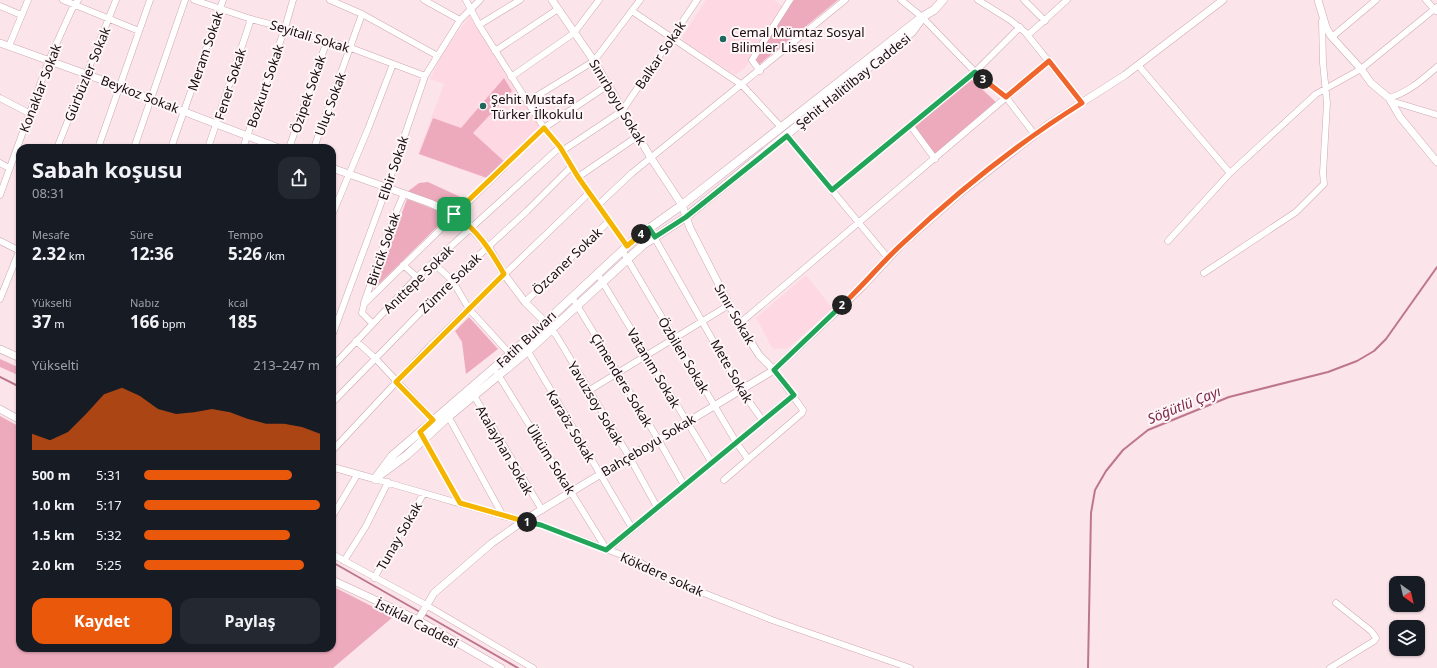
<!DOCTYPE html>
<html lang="tr">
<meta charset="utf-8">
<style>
body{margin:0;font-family:"Noto Sans",sans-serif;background:#242831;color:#f1f3f6;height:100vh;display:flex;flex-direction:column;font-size:15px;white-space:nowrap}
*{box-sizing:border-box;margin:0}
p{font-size:13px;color:#9ea1a6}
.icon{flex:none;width:22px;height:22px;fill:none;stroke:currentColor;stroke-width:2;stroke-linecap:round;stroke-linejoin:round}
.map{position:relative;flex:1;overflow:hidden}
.side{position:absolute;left:16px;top:144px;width:320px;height:508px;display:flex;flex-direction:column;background:#171b24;border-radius:12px;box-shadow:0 1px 3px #0004}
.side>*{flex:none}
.needle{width:26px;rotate:146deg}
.tools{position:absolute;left:1389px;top:576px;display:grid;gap:8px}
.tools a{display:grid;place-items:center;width:36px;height:36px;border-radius:8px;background:#171b24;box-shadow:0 1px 3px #0004;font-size:20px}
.pin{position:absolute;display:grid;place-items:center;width:34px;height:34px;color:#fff;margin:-17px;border-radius:8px;box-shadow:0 2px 6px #0006}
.km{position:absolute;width:20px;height:20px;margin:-10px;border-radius:50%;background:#222;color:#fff;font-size:11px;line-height:20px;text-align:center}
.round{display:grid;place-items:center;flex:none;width:42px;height:42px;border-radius:12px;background:#242831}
.summary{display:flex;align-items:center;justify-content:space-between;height:68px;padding:0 16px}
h1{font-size:22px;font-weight:700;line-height:30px}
.stats{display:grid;grid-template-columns:repeat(3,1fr);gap:6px;height:68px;padding:4px 16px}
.stats div{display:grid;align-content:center}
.stats b{font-size:17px;font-weight:700}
.stats small{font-size:11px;font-weight:400}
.stats p{font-size:11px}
.chart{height:112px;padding:8px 16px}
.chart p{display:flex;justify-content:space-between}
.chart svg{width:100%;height:72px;margin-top:4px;fill:#ea580c;opacity:.7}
.primary-button{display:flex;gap:8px;margin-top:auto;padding:8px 16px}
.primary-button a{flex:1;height:46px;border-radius:12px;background:#ea580c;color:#fff;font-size:16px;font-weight:700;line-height:46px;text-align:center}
.primary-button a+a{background:#242831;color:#f1f3f6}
ul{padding:0 16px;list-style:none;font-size:13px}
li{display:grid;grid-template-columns:64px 48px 1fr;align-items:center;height:30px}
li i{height:10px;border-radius:5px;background:#ea580c}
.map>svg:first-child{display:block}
</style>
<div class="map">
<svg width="1437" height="668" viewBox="0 0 1437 668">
<rect width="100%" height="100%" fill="#fce5ea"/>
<path fill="#fed8e2" d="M706,0H774L782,6V8L745,68L735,75L683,41L682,37Z
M470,16L544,128L491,180L418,154L444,84L430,79L443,52Z
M806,275L833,309L788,348L773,349L756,318Z"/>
<path fill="#eeaabd" d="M794,0H838L756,67L751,60Z
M504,78L512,91L473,133L506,163L490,179L419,154L433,118L461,128Z
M971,79L997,103L934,156L913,127Z
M428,182L467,200L452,213L407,192L419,183Z
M407,199L449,215L374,289Z
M469,317L498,349L466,374L462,342L455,331Z
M0,359L20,368V376L0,367Z
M0,416L20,427V648H332V586L393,617L333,668H0Z"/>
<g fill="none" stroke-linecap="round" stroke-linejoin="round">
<path stroke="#bd778c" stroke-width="2" d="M0,377L20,387
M332,562L420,612
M424,614L518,668
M1088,668L1091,513L1095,490L1106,471L1123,450L1148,430L1229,397L1328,372L1357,361L1374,351L1386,339L1437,267"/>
<g stroke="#cda8b2" stroke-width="7">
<path id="minor" d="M63,0L139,31
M194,0L251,19L285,28L351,48L425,76
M330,0L362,14L436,55
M424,0L460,20
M466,0L479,25L544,128L560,147L578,177L627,246
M901,0L922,17L975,72L1006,97L1035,135
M978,0L1010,20L1025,32L1082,103
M1024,0L1045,21
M1426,0L1436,11
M0,6L21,15
M632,11L742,85L781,127
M479,25L520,0
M1028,35L1067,0
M1332,37L1376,0
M9,46L28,0
M495,51L558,9
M1138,65L1230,173
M760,71L752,60L790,0
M511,77L574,33L599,0
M0,98L29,113
M1389,98C1409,92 1422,80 1437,67
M1390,99L1391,101L1437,115
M527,102L594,61L640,0
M910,125L935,159
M787,136L888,258
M57,148L116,0
M98,148L150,0
M134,148L185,0
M171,148L223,0
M208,148L251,19
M243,148L285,28L293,0
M289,148L327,41
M314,148L362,14
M562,151L622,111L697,0
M0,163L9,168
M578,177L638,136
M832,190L975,72L1020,27
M0,195L49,60L72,9L78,0
M598,205L632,173L845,0
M332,215L368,129L393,64
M649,228L741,390L763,421
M0,241L20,251
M1168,241L1230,173L1316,94L1361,69L1437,7
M622,250L736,442L748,459
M433,263L452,280L469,309L510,354
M403,265L417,277
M597,273L712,463
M1204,273L1296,212L1324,184L1323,173L1327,103L1323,63L1322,21
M572,297L658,439L684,485
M0,299L20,249
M525,302L609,221
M364,303L393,219L404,194
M372,323L362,313L364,304L544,128L608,85
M739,324L1049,61
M549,327L556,335L630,458L657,507
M332,336L387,187L425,76L460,20L480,0
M356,341L375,358L433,420
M523,343L632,528
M332,367L417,277L560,147
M497,373L607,550L794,395
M588,391L729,305
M473,394L542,510
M332,403L452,280L527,211L571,167
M447,414L503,516
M423,437L460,503
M332,451L430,346L589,193
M375,479L503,516L541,525L638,561L668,579L772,620L910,668
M724,480L802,413L803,410L774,370
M332,517L357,475
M332,554L426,605L533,668
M344,561L366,526L388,482
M374,578L424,493
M1330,668L1374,641L1376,638L1371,631L1336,603"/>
</g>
<g stroke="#cda8b2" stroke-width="8">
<path id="tertiary" d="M552,0L594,61L651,158L682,205L690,228L737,320L759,355L774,370
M1318,0L1326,27L1331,36L1361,69L1371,83L1389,98L1400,117L1437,162
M0,43L86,74L279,148
M332,168L430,203L458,216L488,246L504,274L525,302L545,322
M0,349L20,358
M0,409L20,420
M332,467L375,479
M332,580L418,620L501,668
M418,620L434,593L492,543L526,519L774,370L863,286L901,245L964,190L1050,123L1125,75L1223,0"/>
</g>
<g stroke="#cda8b2" stroke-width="9">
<path id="secondary" d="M377,477L407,455L448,417L528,351L643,245L686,217L912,32L920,21
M375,479L392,456L523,343L637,237L682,205L922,17L934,10L943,0"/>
</g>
<use href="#minor" stroke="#fff" stroke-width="6"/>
<use href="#tertiary" stroke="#fff" stroke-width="7"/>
<use href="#secondary" stroke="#fff" stroke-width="8"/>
</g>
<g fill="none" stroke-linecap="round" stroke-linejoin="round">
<g stroke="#fff" stroke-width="8">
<path id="split-1" d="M454,214C477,229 491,251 504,274L396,382L433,420L420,432L460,503L527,522"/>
</g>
<g stroke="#fff" stroke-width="8">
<path id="split-2" d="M527,522L541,525L606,550L794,395L774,370L842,305"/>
</g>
<g stroke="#fff" stroke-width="8">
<path id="split-3" d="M842,305C863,286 881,263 902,244C957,192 1018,143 1082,103L1049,61L1006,97L983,79"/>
</g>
<g stroke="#fff" stroke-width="8">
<path id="split-4" d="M641,234L649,228L655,237L686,217L787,136L832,190L975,72L983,79"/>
</g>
<g stroke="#fff" stroke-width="8">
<path id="split-5" d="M454,214L544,128L560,147L578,177L627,246L641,234"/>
</g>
<use href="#split-1" stroke="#f5b400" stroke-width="5"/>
<use href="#split-2" stroke="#22a559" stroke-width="5"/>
<use href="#split-3" stroke="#f0652b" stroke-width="5"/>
<use href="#split-4" stroke="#22a559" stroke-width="5"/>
<use href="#split-5" stroke="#f5b400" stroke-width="5"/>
</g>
<g fill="#20685d" stroke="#fef6f8" stroke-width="1.5">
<circle cx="723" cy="39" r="4"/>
<circle cx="483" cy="106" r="4"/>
</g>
<g text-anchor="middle" stroke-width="4" stroke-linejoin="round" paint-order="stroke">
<g font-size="13" fill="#160a0d" stroke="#fef6f8" text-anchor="start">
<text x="731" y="37">Cemal Mümtaz Sosyal<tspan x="731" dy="15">Bilimler Lisesi</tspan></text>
<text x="491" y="104">Şehit Mustafa<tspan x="491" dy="15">Türker İlkokulu</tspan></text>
</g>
<g font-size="13" fill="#160a0d" stroke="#fef6f8">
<text transform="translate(310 36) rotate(17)" y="5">Seyitali Sokak</text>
<text transform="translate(205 51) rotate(-71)" y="5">Meram Sokak</text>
<text transform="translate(660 55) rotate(-56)" y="5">Balkar Sokak</text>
<text transform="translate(87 74) rotate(-68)" y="5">Gürbüzler Sokak</text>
<text transform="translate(853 81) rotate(-39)" y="5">Şehit Halitilbay Caddesi</text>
<text transform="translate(230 84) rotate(-72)" y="5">Fener Sokak</text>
<text transform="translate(265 86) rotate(-71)" y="5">Bozkurt Sokak</text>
<text transform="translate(40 88) rotate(-69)" y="5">Konaklar Sokak</text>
<text transform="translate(140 94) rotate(21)" y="5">Beykoz Sokak</text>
<text transform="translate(308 94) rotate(-71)" y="5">Özipek Sokak</text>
<text transform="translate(618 102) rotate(59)" y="5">Sınırboyu Sokak</text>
<text transform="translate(330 104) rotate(-70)" y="5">Uluç Sokak</text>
<text transform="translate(393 168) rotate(-71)" y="5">Elbir Sokak</text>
<text transform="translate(383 249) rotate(-71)" y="5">Biricik Sokak</text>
<text transform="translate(567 261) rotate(-44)" y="5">Özcaner Sokak</text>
<text transform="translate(418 279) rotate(-44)" y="5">Anıttepe Sokak</text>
<text transform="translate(450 283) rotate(-44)" y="5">Zümre Sokak</text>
<text transform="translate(735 314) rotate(60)" y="5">Sınır Sokak</text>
<text transform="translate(526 339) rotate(-43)" y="5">Fatih Bulvarı</text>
<text transform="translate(684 355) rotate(59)" y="5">Özbilen Sokak</text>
<text transform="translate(654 368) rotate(59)" y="5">Vatanım Sokak</text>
<text transform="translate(732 371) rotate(60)" y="5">Mete Sokak</text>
<text transform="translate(622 380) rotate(59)" y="5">Çimendere Sokak</text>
<text transform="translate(596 403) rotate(59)" y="5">Yavuzsoy Sokak</text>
<text transform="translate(571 426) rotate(59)" y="5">Karaöz Sokak</text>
<text transform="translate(648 445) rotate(-31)" y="5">Bahçeboyu Sokak</text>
<text transform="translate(505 450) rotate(60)" y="5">Atalayhan Sokak</text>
<text transform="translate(551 459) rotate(58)" y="5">Ülküm Sokak</text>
<text transform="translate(399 536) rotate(-60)" y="5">Tunay Sokak</text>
<text transform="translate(662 574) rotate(24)" y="5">Kökdere sokak</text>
<text transform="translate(417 623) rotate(27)" y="5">İstiklal Caddesi</text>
</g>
<g font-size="14" font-style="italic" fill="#7d2848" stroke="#fef6f8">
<text transform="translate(1184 405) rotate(-22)" y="5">Söğütlü Çayı</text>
</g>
</g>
</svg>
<div class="tools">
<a><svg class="needle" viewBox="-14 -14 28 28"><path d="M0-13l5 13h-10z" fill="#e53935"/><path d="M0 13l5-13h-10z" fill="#9ea1a6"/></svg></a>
<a><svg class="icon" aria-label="layers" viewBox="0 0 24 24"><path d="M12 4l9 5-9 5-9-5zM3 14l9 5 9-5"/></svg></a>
</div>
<div class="pin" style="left:454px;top:214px;background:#1e9e55"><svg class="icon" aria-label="arrive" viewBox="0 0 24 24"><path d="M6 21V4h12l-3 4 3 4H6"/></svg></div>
<b class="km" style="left:527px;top:522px">1</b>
<b class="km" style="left:842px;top:305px">2</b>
<b class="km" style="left:983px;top:79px">3</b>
<b class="km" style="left:641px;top:234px">4</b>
<section class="side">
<div class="summary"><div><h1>Sabah koşusu</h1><p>08:31</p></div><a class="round"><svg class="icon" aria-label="share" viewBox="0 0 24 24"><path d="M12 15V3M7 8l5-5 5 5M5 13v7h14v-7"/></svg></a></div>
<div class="stats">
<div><p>Mesafe</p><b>2.32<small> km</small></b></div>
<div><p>Süre</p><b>12:36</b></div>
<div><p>Tempo</p><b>5:26<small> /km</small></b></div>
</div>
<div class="stats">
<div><p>Yükselti</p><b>37<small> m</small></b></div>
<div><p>Nabız</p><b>166<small> bpm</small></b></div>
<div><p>kcal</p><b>185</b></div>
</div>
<div class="chart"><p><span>Yükselti</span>213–247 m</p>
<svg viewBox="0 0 160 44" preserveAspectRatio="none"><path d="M0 44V34L10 38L20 33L30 22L40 10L50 6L60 11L70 19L80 22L90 21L100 19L110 21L120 25L130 28L140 28L150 30L160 34V44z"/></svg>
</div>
<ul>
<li><b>500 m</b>5:31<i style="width:84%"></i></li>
<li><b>1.0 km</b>5:17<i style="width:100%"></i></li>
<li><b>1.5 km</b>5:32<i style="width:83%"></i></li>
<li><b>2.0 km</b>5:25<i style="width:91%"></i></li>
</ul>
<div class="primary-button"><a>Kaydet</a><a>Paylaş</a></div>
</section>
</div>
